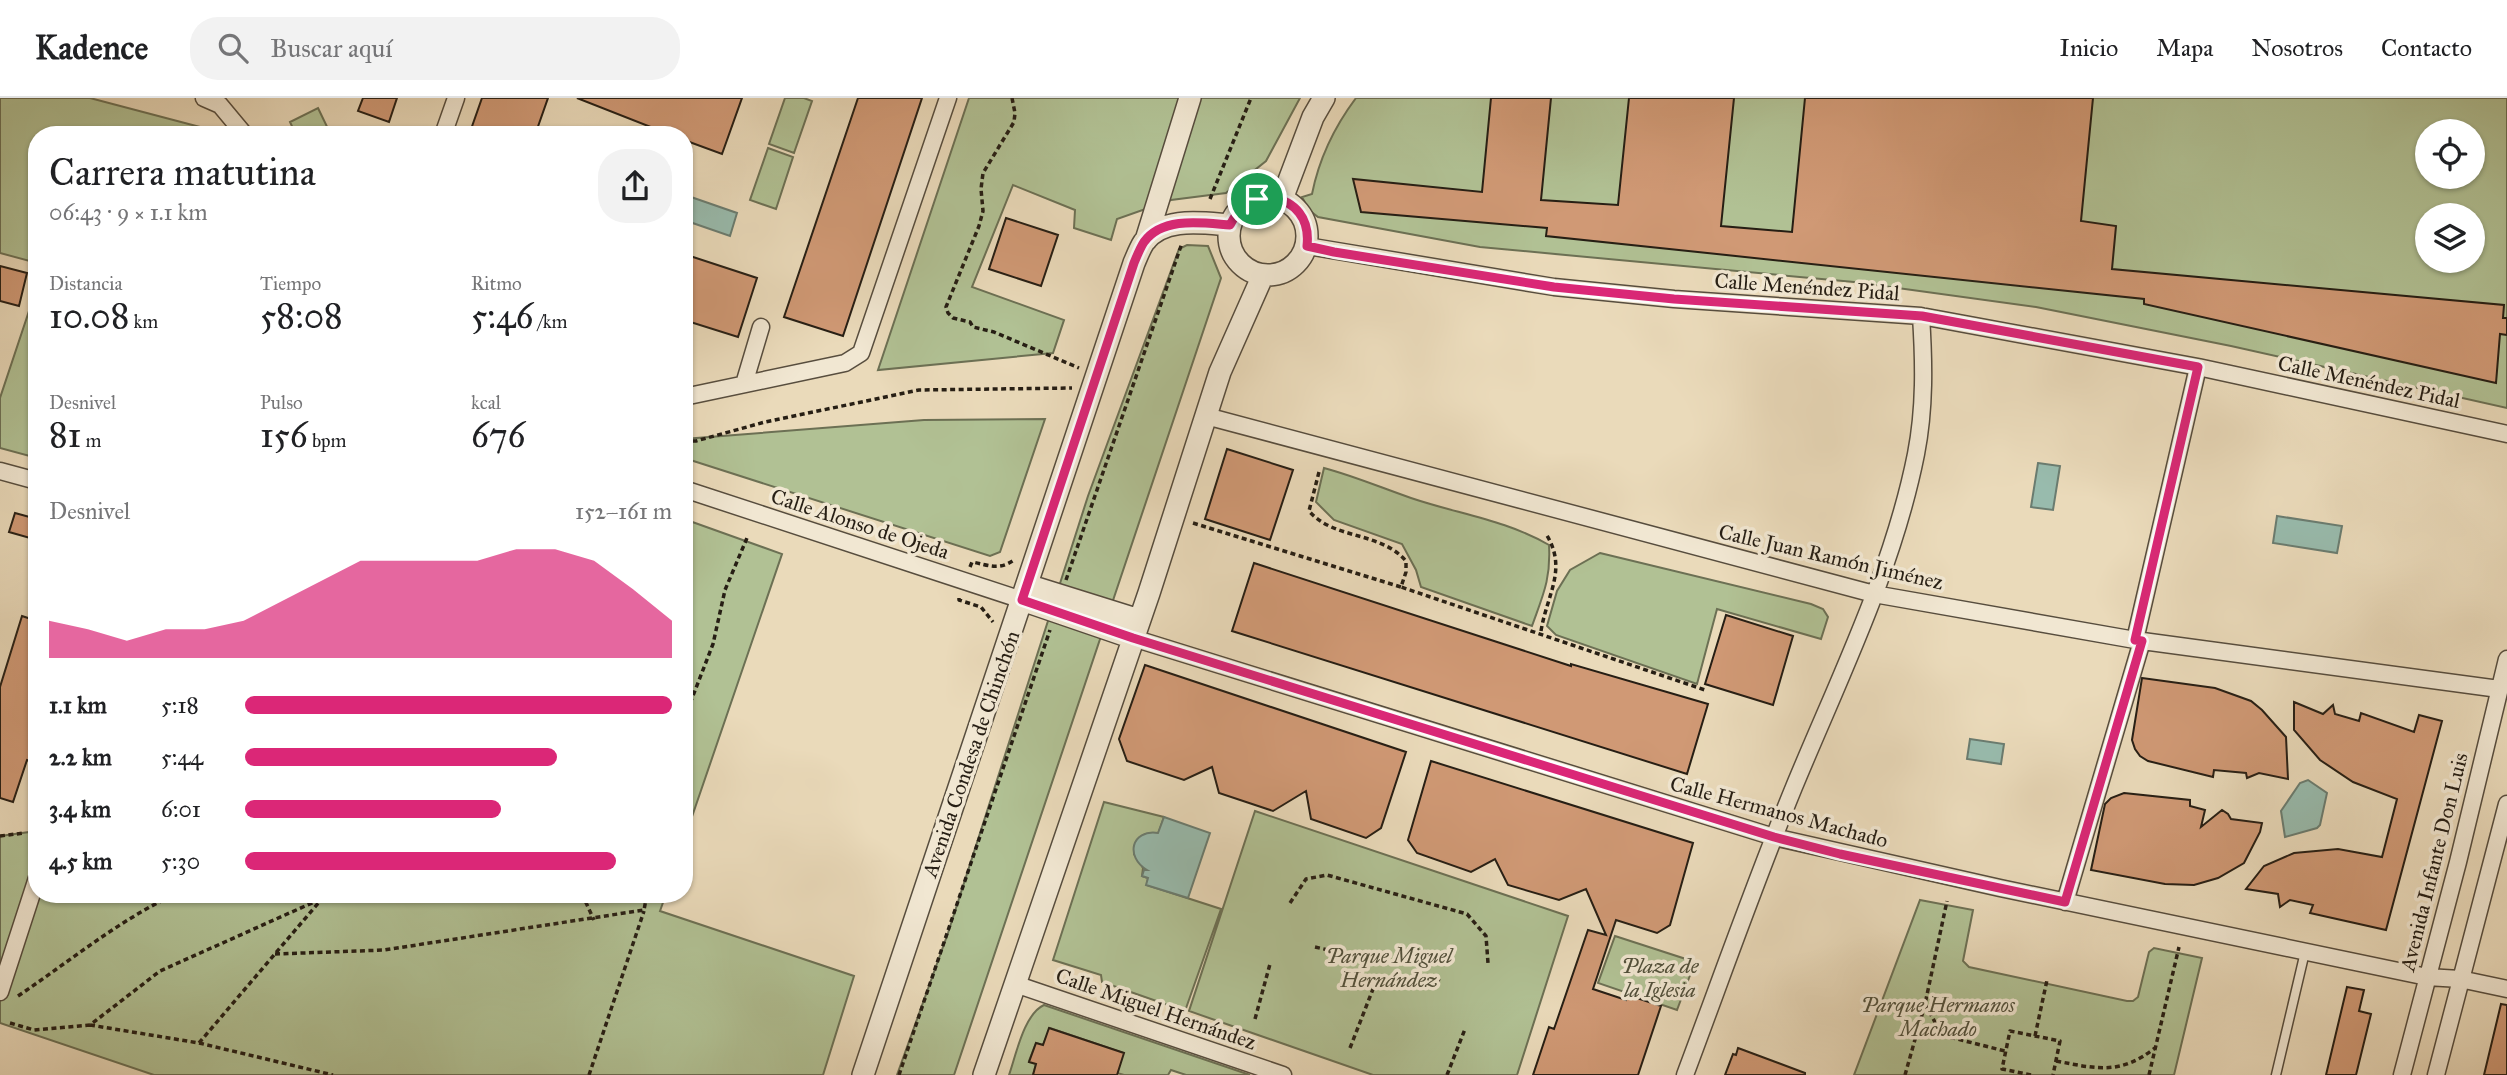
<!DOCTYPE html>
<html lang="es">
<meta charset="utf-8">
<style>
body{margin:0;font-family:"IM FELL Great Primer",serif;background:#f2f2f2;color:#202124;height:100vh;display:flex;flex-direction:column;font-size:26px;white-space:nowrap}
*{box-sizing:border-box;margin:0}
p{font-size:23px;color:#757577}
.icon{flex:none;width:38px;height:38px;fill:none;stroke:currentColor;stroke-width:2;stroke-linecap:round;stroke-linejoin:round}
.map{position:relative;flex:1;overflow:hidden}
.drawer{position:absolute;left:28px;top:28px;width:665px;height:777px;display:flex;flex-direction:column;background:#fff;border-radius:28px;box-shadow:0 2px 5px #0004}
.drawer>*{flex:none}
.buttons{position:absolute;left:2415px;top:21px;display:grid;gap:14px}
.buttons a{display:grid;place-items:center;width:70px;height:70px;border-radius:50%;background:#fff;box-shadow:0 2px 5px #0004;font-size:35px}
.pin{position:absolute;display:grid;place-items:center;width:60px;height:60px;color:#fff;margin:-30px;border:4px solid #fff;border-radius:50%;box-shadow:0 2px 7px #0007}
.round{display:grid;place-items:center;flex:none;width:74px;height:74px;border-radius:28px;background:#f2f2f2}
.overview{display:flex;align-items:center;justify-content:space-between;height:119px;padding:0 21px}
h1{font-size:38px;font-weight:600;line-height:52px}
.stats{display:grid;grid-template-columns:repeat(3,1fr);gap:10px;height:119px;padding:7px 21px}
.stats div{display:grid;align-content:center}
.stats b{font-size:35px;font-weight:600}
.stats small{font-size:19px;font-weight:400}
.stats p{font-size:19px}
.chart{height:196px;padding:14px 21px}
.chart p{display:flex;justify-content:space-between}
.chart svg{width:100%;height:126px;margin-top:7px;fill:#db2777;opacity:.7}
ul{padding:0 21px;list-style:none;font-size:23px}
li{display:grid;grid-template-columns:112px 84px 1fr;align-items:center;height:52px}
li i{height:18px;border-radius:9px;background:#db2777}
header{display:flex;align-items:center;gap:42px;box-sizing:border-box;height:98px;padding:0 35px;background:#fff;border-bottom:2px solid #e0e0e0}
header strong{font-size:33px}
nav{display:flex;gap:38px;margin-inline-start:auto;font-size:24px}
.search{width:490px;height:63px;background:#f2f2f2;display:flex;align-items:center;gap:18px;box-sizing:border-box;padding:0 24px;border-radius:28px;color:#757577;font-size:26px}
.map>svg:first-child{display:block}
</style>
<header>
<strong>Kadence</strong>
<div class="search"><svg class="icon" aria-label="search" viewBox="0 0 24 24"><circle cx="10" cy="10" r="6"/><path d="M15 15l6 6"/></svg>Buscar aquí</div>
<nav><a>Inicio</a><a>Mapa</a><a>Nosotros</a><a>Contacto</a></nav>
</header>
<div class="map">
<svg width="2507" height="977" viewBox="0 0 2507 977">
<rect width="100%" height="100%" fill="#eadaba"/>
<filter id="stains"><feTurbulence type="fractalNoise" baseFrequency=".00286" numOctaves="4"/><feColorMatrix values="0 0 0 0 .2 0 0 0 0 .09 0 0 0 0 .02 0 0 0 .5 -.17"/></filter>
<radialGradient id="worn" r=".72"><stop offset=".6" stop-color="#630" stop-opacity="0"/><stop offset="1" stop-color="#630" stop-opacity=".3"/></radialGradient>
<path fill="#b1c194" stroke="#6c7054" stroke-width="2" fill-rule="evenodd" d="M0,0H90L200,29L198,37H37V165L0,155Z
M785,0H804L812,3L794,55L769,46Z
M969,0H1300L1266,63L1226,95L1171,102L1117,121L1111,142L1074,130L1075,112L1013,87L972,189L1064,222L1053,255L878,272Z
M1356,0H2507V310L2231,248L2036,209L1854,184L1480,149L1318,119L1309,112L1302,99L1312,96C1319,61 1335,28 1356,0ZM2427,33H2473V79H2427ZM2427,117H2473V163H2427Z
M318,10L331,37H296L290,24Z
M768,50L793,59L776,111L750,102Z
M1187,147L1208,148L1221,180L954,977H897L948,835L1088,398L1179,151Z
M37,189V360L0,350V300Z
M1045,321L1000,454L990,458L684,360V341L924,322Z
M1324,370C1354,378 1382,390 1411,400C1458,416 1506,422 1549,447C1551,481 1543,497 1532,528L1421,489L1416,472L1402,446L1334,422L1316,404Z
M684,421L782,456L684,742Z
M1600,455L1811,506L1823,511L1828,519L1821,541L1717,511L1697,586L1556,537L1547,528L1557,493L1570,472Z
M1104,704L1164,719L1158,736H1145L1138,741L1134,756L1143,770L1142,778L1148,780L1147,787L1221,811L1185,913L1102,884L1101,877L1053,862Z
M1255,713L1568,818L1517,977H1373L1189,913Z
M37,733V796H666L660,813L854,878L823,977H154L0,925V738Z
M1920,802L1973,812L1963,863L1969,869L2127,903H2133L2138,899L2149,854L2154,850L2202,860L2174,977H1854Z
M1615,838L1695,864L1677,912L1598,885Z
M1044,907L1250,977H1186L1171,972L1168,977H1124L1117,975L1123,955L1050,930L1043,947L1036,945L1029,963L1036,966L1033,977H1009C1016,957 1024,916 1044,907Z"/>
<path fill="#98bbad" stroke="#6a7c70" stroke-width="2" d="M691,99L737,115L730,138L684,122Z
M2038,365L2060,368L2053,412L2031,409Z
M2277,418L2342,428L2337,455L2273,445Z
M1970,641L2004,646L2001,666L1967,661Z
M2308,682L2327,695L2320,727L2317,730L2285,739L2281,713L2300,685Z
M1164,719L1210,735L1188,800L1146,787L1148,780L1142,778L1144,772H1147C1125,759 1131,731 1158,735Z"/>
<path fill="#d09975" stroke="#261e14" stroke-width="2" d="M363,0H397L389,24L358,13Z
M482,0H548L535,37H469Z
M577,0H742L722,56L684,42V37H671Z
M858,0H922L843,238L784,219Z
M1491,0H1551L1541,102L1618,107L1629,0H1734L1721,128L1792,134L1805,0H2093L2081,123L2116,128L2112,171L2504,207L2503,220H2507V237L2500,236L2496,285L2144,206V201L1546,138L1547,130L1361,114L1353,81L1482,94Z
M1006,120L1058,137L1041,188L989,171Z
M684,156L757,180L738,239L684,222Z
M0,168L27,175L19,208L0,203Z
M1227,351L1293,372L1270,442L1205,421Z
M15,415L37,421V442L9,434Z
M1254,465L1571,568V566L1708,606L1687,676L1232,533Z
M1726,517L1793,538L1773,607L1705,586Z
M22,518L37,523V642L30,663L27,662L13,704L0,700V589Z
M1145,567L1406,654L1381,730L1366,740L1311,721L1306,693L1273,713L1219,695L1212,669L1184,682L1127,663L1119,641Z
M2142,580L2215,590L2251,603L2262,612L2286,639L2288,681L2259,675L2247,680L2246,675L2214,672L2213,679L2148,663L2140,658L2135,651L2132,642Z
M2294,604L2323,616L2333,607L2335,616L2359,623L2361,615L2414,634L2419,617L2442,623L2386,832L2310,815L2313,807L2290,802L2280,809L2278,796L2246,791L2264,768L2294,755L2338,751L2382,759L2397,701L2353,684L2320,662L2294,632Z
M1431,663L1693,745L1670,827L1657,835L1616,822L1593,891L1626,902L1628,897L1661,908L1638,977H1533L1549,929L1554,931L1588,832L1606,837L1586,791L1559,802L1508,787L1495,761L1471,774L1417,755L1408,742Z
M2124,695L2190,702V708L2205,712L2201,729L2222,712L2228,716L2231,721L2262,725L2260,734L2244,765L2218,780L2194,787L2165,786L2091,772L2105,706L2111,700Z
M2347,889L2364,892L2359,913L2371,916L2356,977H2326Z
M2501,906L2507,907V977H2484Z
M1049,930L1124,955L1117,977H1033L1036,966L1029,964L1036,945L1043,947Z
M1738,950L1805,975V977H1725L1733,956L1736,957Z"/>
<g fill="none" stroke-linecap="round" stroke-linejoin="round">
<g stroke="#574d3e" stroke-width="11">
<path id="service" d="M2276,977L2305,854"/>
</g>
<g stroke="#574d3e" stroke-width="19">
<path id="minor" d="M204,0L220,7L245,37
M443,37L456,0
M1307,148L1554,189L1674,201L1921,218L2198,269L2507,336
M744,286L761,229
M684,299L845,265L861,255L948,0
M1206,318L1874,496L2135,542L2499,591
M0,373L37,383
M684,391L1022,502
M1133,540L1774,739L2000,790L2427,879L2460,881L2507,891
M2135,542L2198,269
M2065,804L2142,543
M1015,886L1283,977
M0,894L37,780
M1685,977C1721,881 1755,784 1794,689C1839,580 1893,472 1916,356C1925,310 1924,264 1921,218
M2402,977L2458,764L2507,561
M2436,977L2507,706"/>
</g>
<g stroke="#574d3e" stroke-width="24">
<path id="tertiary" d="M1229 138a39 39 0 1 1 78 0a39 39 0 1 1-78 0Z
M1282,101L1313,19L1324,0
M1146,142L1190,0
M1027,487L1139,522
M1022,502L1133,540
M863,977L1134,165C1137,158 1140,150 1144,144C1163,118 1203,125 1230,127
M984,977L1149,495L1220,274L1263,177"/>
</g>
<path stroke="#261e14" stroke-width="3.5" stroke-dasharray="5 3.5" stroke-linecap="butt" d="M1012,0L1015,15L1014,24L983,75L981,91L983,113L979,128L946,209L948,215L953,220L970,224L973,229L994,234L1079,270
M1210,101L1251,0
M684,343H696L765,324L919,292L1072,290
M1319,374L1309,413C1334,442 1380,433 1406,463V474L1401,489L1705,592
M1193,425L1401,489
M970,469L972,464C989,467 998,473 1014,462
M1066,482L1182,145
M959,500V502L981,509L993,524
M1541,533C1547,496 1568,471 1546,436
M684,621L713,546L725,492L747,440
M0,738L24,735
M582,796L594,822
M1290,805L1306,781L1327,777L1467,816L1486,838L1488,865
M1315,849L1350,857
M275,856L384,852L644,812L647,796
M1412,875L1440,883
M18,898C70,863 118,823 175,796
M1925,906L1936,926L1949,939L2005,953
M1255,921L1270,866
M10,925L34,932L90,927L160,873L323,800
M90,927L199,945L333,977
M2035,938L2047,882
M199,945L326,796
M1350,950L1373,891
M2056,963C2098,971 2120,977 2155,950
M589,977L644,813
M899,977L1050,532
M1447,977L1465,931
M1905,977L1925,906L1947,803
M2031,977L2002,971L2010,933L2060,943L2053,977
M2149,977L2179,849"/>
<use href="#service" stroke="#f1e7d2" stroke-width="8"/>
<use href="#minor" stroke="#f1e7d2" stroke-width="16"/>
<use href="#tertiary" stroke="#f1e7d2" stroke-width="21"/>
</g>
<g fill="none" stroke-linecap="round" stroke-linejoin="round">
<g stroke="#fff" stroke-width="14">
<path id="route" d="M1269,99C1296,103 1310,121 1307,148L1334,154L1554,189L1674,201L1922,218L2198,269L2135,542L2142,543L2065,804L1840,756L1774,739L1133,540L1022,502L1134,165C1137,158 1140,150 1144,144C1163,118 1203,125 1230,127C1239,109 1250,102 1269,99Z"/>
</g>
<use href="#route" stroke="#db2777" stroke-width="9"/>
</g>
<g text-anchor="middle" stroke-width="7" stroke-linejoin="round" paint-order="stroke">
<g font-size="21" fill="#261e14" stroke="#f1e7d2">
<text transform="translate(1807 189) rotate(4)" y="7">Calle Menéndez Pidal</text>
<text transform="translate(2369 284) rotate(12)" y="7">Calle Menéndez Pidal</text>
<text transform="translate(860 426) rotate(18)" y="7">Calle Alonso de Ojeda</text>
<text transform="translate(1831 459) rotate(13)" y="7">Calle Juan Ramón Jiménez</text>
<text transform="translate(971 656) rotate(-71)" y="7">Avenida Condesa de Chinchón</text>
<text transform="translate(1779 714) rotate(15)" y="7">Calle Hermanos Machado</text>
<text transform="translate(2434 764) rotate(-76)" y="7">Avenida Infante Don Luis</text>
<text transform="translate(1156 911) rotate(19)" y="7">Calle Miguel Hernández</text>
</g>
<g font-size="21" font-style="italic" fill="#504f3a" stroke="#f1e7d2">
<text x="1389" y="865">Parque Miguel<tspan x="1389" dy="24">Hernández</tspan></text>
<text x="1660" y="875">Plaza de<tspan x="1660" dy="24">la Iglesia</tspan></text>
<text x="1938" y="914">Parque Hermanos<tspan x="1938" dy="24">Machado</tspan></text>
</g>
</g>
<rect width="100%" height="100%" filter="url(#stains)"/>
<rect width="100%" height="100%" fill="url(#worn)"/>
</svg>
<div class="buttons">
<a><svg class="icon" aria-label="locate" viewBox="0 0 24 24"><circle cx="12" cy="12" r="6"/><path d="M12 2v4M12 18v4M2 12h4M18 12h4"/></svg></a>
<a><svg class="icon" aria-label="layers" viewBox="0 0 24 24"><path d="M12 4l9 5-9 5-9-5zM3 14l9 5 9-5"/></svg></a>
</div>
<div class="pin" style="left:1257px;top:101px;background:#1e9e55"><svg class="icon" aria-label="arrive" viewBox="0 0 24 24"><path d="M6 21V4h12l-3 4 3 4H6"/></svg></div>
<section class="drawer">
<div class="overview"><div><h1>Carrera matutina</h1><p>06:43 · 9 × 1.1 km</p></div><a class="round"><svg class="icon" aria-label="share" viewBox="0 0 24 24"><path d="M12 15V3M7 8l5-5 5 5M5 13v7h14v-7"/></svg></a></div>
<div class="stats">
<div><p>Distancia</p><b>10.08<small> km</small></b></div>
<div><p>Tiempo</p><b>58:08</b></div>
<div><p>Ritmo</p><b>5:46<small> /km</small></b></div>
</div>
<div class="stats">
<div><p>Desnivel</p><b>81<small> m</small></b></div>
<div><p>Pulso</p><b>156<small> bpm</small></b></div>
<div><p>kcal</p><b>676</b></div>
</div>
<div class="chart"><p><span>Desnivel</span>152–161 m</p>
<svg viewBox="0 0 160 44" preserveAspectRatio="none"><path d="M0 44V31L10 34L20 38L30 34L40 34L50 31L60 24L70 17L80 10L90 10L100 10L110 10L120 6L130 6L140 10L150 20L160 31V44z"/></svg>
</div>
<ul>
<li><b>1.1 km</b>5:18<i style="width:100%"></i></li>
<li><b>2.2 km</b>5:44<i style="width:73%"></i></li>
<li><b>3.4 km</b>6:01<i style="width:60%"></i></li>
<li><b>4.5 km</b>5:30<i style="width:87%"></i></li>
</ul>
</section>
</div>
